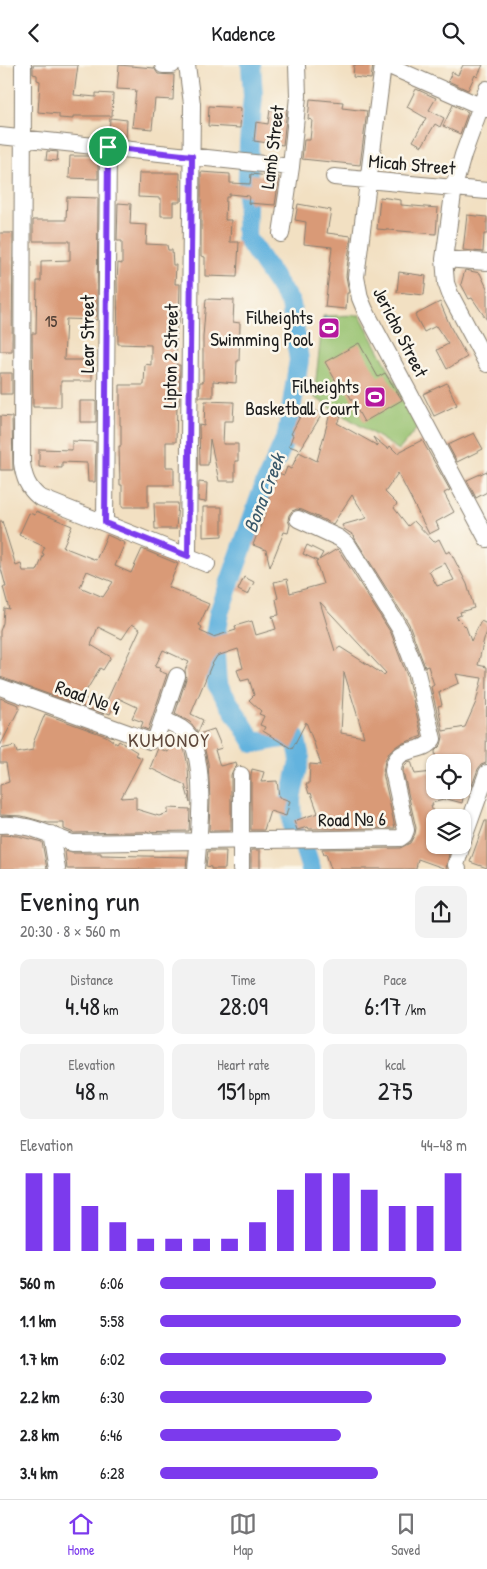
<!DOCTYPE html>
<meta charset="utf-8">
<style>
body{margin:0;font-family:"Patrick Hand",sans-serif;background:#f2f2f2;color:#202124;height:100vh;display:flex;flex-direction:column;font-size:19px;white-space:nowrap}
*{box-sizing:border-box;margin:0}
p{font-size:16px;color:#757577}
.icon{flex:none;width:28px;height:28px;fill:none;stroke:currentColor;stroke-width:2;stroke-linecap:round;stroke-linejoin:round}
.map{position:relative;height:804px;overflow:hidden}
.sheet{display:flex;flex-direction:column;background:#fff;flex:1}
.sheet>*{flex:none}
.controls{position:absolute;left:426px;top:689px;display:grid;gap:10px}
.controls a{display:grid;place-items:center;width:45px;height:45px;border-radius:10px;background:#fff;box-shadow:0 1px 4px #0004;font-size:25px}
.pin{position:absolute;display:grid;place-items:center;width:42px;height:42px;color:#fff;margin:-21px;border:2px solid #fff;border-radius:50%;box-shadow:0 1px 5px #0007}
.round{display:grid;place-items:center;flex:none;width:52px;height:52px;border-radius:10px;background:#f2f2f2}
.headline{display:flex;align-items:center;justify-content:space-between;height:85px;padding:0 20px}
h1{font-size:28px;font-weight:600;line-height:38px}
.figures{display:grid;grid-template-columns:repeat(3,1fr);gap:8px;height:85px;padding:5px 20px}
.figures div{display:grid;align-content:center;border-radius:10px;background:#f2f2f2;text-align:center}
.figures b{font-size:25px;font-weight:600}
.figures small{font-size:14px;font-weight:400}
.figures p{font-size:14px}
.chart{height:140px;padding:10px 20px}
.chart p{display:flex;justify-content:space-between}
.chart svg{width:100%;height:90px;margin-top:5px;stroke:#7c3aed;stroke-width:6}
ul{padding:0 20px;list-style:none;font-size:16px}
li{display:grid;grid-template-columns:80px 60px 1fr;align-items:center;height:38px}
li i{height:12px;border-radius:6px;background:#7c3aed}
header{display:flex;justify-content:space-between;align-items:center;height:65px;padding:0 20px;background:#fff;font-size:22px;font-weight:600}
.dock{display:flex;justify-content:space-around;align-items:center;height:70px;border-top:1px solid #e0e0e0;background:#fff;font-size:14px;color:#757577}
.dock a{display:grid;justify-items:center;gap:2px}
.dock .active{color:#7c3aed}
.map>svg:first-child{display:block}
</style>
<header><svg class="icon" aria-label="back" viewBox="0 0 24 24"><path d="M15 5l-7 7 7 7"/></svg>Kadence<svg class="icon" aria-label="search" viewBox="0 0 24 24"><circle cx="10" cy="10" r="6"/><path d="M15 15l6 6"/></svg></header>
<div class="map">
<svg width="487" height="804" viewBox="0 0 487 804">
<rect width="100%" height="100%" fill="#fbf7ec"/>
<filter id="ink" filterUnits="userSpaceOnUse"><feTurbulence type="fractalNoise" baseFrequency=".02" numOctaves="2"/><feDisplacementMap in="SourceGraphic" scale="10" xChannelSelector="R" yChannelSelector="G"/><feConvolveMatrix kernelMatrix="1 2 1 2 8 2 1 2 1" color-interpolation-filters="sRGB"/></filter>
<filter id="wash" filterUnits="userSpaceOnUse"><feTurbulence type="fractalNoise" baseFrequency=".0096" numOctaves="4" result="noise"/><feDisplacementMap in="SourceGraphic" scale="20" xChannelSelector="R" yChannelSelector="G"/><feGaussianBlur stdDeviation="1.12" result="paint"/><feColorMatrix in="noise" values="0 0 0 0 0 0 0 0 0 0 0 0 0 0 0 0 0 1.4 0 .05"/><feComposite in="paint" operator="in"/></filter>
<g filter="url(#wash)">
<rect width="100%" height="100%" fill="#f2e0c2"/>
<path fill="#96c16e" stroke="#596e45" d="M360,250L419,361L399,385L314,332L323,251Z"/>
<path fill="#64b3de" stroke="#40687d" d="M324,252L337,254L334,274L321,272Z"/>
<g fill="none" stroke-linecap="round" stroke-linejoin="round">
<path stroke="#64b3de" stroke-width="20" d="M251,0L253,31L249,78L246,172L291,239L299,295L287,370L263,424L219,548L214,576L217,619L254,678C271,676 279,671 296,674L300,693L291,733L292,766L304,782L311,804"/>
</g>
<g id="blocks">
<path fill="#d99a77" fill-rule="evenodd" d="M33,0H78L74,30L96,32V28L113,29L112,51H73V54L59,53V49L38,47L40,16L37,15V10L33,9Z
M119,0L154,3L158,9L174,10L173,35L155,34L152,64L132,62L136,25L117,24Z
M354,0H373L371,14L353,12Z
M463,0H483L477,12L475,10L468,25L448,16L452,7L458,10Z
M416,24L436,33L429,45L444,53L440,62L435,59L422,81L413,76L426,53L407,42Z
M310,34L343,37L342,43L367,46L360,100L302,94L304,75H310L312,55L308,54Z
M453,40L468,47L460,69L443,61Z
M209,41L241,43L240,63L208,61Z
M287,44L283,80L254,76L256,57L268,59L270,45Z
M110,53L127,55L126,74L109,72Z
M47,86L58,87L57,96L46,95Z
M70,91H98V114L69,113Z
M201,107L230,109V118L250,119L251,109L279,112L275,140L248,138L249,131L229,129V132H226L225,155H231L230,177H239L237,212L205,211V192L201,191Z
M139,108H180V137H173V151H161V133L138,132Z
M67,132L98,133L97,255L66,254L64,295H92V316H61V342H33L32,268H36L37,216H41V196L70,195V176H33V155H66Z
M380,132L401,135V140L438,143L436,169L377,164Z
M118,138L131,139L130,159L147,160L146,179L167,180L168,185H172L173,200H176L175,219H180L179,258H177L176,277V300H180L179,340H177L176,377H166V402H174V420H148V442H122V420H120L119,381H121V360H120V320H144L145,299L151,300V280L118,279L117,216L118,198L122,199V176H117Z
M298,139L331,145L327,168L351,171L346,211L349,228H347L346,244L325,242L332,182L304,179L306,157L295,155Z
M467,150L487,152V169H484L483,187L463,185Z
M0,168H13L12,286H0Z
M465,205L480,208L487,223V255L472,233L469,234L461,219Z
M399,207L426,211L424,230L397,227Z
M206,234L234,235L233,257L240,258L239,296H237L236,318L213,316V332H199L200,317H203V272Z
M440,237L451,263L467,292L447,304L437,285L448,279L436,261L424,267L415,250Z
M359,278L378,312L385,308L402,335L364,357L344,321L340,323L325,297Z
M0,308H12V329H0Z
M447,318L457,340L434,351L423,329Z
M80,336H96V357H80Z
M205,336L234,337L233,356H224L223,379H238V396H235V416H219L210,374L208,400H200L199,360L204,361Z
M306,340L322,349L300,385L289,381L293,370L291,369Z
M331,345L341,352L337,358L378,381L373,372L388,384L390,381L397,388L422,375L450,425L444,428L454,447L436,457L439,464L429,469L398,408L385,427L397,439L394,443L408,461L414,456L434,477L439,474L446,488L450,486L467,519L474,543L460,547L461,550L456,552L466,562L471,576L481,556L487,559V567L484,574L478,600L487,602L486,698L481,700L478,704L469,729L464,728L462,738L447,734L432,738L433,741H431L435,754L431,755L425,776L426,780L449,789L446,804L418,794L416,804H331L326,789L324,790L322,784L400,783L410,778L415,769L416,763L403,706L404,701L408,697L411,696L415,709L433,707L435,725H462V698H436L435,686L441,680L443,672L431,622L434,620L428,601L425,602L409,559L354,472L355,471L344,464L342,460L367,453L352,430L333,459L302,445L297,444L292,446L289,450L288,455L290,460L288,468L284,467L270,502L266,485L253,480L266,446L271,423H273L278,408L284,410L287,402L291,404L299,387L317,396ZM445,498L454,515L437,521L429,506ZM456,609L482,613L476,637L465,662L443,666L438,641L442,640L439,627L459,618Z
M0,351L12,352L13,405H0Z
M474,368L483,384L457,397L448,380Z
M72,376L96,377L95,417H88L87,398L62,397V403L39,402V384L72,385Z
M487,406V427L476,433L467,415Z
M199,417L207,418L206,437L198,436Z
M154,438H178L176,464H155Z
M203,442H222V471L203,472Z
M36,446L72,461L63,482L96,495L107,470L125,478L115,501L131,508L142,484L178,499L168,522L209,539L199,560L202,562L200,566L213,572L236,565L235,561L252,556L256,570L276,564L272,551L279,550L276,534L278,533L274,517L287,514L290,528L323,519L316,497L318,496L303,489L307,480L323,488L319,495L337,484L340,487L391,568L407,611L422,671L398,680L390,686L385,695L383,708L395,763L309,764L308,762L297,765L294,756L318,748L311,728L309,729L306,719H309L310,699L321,700L314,678L306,657L292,684L263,666L265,662L260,660L264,651L259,649L261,646L249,635L254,630L249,614L241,616L237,605L243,603L238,584L217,591L211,601L191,649L203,655L198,667L190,657L175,649L186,614L185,605L189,597L163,585L155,602L160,603L159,606L167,609L148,665L141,662L143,657L132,653L137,642L118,633L110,649L102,646L140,564L132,559L122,574L98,562L91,580L111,592L103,605L100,603L83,631L104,649L0,612V566L3,558L4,543L9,544L3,522H6L0,500V456H2L16,501L21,499L23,506H37L44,489L42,488L45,482L19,470L29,448L35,450ZM87,506L113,517L103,532L80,522ZM320,537L386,608L384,610L340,582L335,586ZM344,607L364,672L341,668Z
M244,512L254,517L248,530L238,525Z
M0,633L19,640V644L0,681Z
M45,649L106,671L117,679L119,676L137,687L135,690L142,693L121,733L136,732V744L159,751L168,748V743L190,744L189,766L74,768L64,764V758H48L22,751L0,750V720L9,717L6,698H0V684L15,681L17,688L33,685V678Z
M214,664L222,683L215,685L220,701L236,697L237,701L233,705L231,710V766H209L210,735L208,698L204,681L199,669Z
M176,672L180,676L185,687L188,701L190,738L185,720L150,703L158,683L168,687Z
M252,704L264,707L261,717L277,716L279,732L290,736L286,751L270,746L264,765H251V710Z
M485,756H487V803L470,797Z
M0,770L18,771L42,777L47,804H0Z
M251,785H260V804H251Z
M65,786L72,788H101V790L187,792L186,804H67Z
M208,786H226L225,804H211V802L206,801Z"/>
</g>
</g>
<g filter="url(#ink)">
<use href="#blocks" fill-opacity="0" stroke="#877e6f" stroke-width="1"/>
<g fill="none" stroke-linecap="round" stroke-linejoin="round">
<g stroke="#877e6f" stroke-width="18">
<path id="minor" d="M23,0L22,398C24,413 28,423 39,432L207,499
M163,0H172
M187,0L192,39L188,491
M383,0L356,212L360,233L365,245L487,474
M387,0L487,44
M487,24L463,90L454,122L444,194L446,218L450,229L487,299
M0,71L291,102
M334,112L487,126
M281,169L291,102L298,31L297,0
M444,194L487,197
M105,458L108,82
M0,622L150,676L156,673L177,611
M163,654C172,659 183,662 189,671C207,700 199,770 196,804
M0,760C29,758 46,769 72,778L400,773L404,770L406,765L393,706C395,678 423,691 433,674L417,608L400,564L348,480L339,473L298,454
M51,769L57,804
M462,778L487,708
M241,804V710
M458,804L456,800L462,780"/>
</g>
<use href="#minor" stroke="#fff" stroke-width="16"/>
</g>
</g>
<g fill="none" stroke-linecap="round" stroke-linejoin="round" filter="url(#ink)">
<g stroke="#fff" stroke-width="10">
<path id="route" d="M108,82L192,91L188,491L105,458Z"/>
</g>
<use href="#route" stroke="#7c3aed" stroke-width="6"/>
</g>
<defs>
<g id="stadium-square" transform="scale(1.125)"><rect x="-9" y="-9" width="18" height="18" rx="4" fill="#b5179e" stroke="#fbf7ec"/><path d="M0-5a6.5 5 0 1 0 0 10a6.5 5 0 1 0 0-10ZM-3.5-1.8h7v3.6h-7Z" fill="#fff"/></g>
</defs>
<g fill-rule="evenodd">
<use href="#stadium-square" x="329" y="263"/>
<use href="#stadium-square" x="375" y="332"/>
</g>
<g text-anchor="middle" stroke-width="5" stroke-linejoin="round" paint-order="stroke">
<g font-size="16" fill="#4b3c33">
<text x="51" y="262">15</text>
</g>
<g font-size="19" fill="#1c1c1c" stroke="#fbf7ec">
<text transform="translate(272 82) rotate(-83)" y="7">Lamb Street</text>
<text transform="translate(412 99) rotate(5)" y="7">Micah Street</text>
<text transform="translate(401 267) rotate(63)" y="7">Jericho Street</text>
<text transform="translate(87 269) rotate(-90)" y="7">Lear Street</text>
<text transform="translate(170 291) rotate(-89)" y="7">Lipton 2 Street</text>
<text transform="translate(88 632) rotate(20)" y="7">Road № 4</text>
<text transform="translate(352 754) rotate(-1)" y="7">Road № 6</text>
</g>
<g font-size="19" fill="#1c1c1c" stroke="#fbf7ec" text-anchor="end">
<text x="313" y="259">Filheights<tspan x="313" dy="22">Swimming Pool</tspan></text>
<text x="359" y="328">Filheights<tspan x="359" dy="22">Basketball Court</tspan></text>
</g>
<g font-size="20" font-style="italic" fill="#39586a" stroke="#fbf7ec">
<text transform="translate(264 428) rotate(-69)" y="7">Bona Creek</text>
</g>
<g font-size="20" letter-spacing="1" fill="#5e483c" stroke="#fbf7ec">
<text x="169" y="682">KUMONOY</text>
</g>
</g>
</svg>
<div class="controls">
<a><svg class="icon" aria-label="locate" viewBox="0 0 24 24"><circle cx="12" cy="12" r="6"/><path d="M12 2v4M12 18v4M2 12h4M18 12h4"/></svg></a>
<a><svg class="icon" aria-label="layers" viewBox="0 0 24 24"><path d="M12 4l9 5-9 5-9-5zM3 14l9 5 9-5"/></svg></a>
</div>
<div class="pin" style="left:108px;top:82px;background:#1e9e55"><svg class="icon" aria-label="arrive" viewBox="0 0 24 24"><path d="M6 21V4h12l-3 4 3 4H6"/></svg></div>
</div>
<section class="sheet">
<div class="headline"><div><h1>Evening run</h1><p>20:30 · 8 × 560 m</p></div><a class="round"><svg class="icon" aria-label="share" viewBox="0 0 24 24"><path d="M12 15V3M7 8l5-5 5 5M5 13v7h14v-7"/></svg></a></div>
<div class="figures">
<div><p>Distance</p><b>4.48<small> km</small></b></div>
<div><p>Time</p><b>28:09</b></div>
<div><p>Pace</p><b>6:17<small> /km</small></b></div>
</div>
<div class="figures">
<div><p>Elevation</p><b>48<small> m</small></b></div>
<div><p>Heart rate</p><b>151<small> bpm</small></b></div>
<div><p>kcal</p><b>275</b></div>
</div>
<div class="chart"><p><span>Elevation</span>44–48 m</p>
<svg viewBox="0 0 160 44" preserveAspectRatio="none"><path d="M5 44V6M15 44V6M25 44V22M35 44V30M45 44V38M55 44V38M65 44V38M75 44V38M85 44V30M95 44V14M105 44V6M115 44V6M125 44V14M135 44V22M145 44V22M155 44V6"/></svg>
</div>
<ul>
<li><b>560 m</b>6:06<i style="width:90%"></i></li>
<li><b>1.1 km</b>5:58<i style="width:98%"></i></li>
<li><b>1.7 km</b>6:02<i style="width:93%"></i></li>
<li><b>2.2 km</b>6:30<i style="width:69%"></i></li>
<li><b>2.8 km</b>6:46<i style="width:59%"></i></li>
<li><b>3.4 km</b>6:28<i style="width:71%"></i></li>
</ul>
</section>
<nav class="dock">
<a class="active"><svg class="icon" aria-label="home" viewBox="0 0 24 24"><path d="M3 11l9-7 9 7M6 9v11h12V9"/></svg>Home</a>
<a><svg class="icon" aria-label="map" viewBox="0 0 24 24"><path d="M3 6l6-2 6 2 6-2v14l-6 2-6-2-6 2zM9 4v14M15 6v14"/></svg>Map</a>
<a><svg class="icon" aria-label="saved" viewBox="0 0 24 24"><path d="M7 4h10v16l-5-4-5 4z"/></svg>Saved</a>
</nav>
